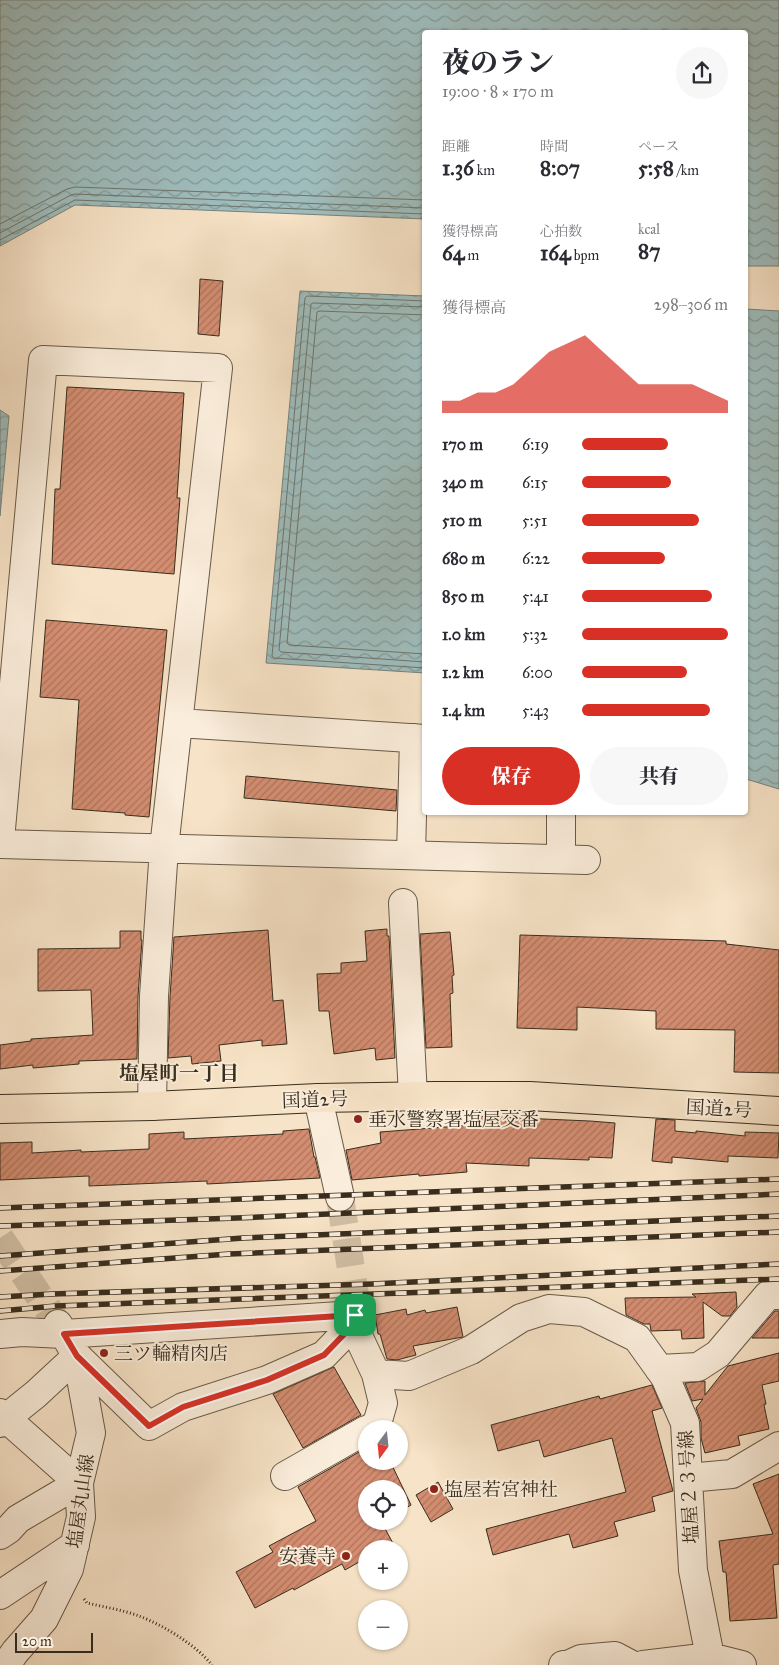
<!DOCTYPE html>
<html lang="ja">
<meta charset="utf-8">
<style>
body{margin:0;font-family:"IM FELL Great Primer","Noto Serif JP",serif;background:#f7f7f7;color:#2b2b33;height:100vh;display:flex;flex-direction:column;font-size:19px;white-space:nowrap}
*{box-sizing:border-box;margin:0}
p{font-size:16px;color:#7c7c81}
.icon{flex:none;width:28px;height:28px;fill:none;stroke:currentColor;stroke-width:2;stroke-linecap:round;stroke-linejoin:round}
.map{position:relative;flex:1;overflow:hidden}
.drawer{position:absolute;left:422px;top:30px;width:326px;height:785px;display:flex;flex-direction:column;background:#fff;border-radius:5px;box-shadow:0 1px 4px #0004}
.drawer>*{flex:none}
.needle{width:32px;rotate:195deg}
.fabs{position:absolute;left:358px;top:1420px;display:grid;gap:10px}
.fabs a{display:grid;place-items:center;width:50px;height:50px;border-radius:50%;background:#fff;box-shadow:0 1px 4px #0004;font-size:25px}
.scale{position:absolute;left:15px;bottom:12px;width:78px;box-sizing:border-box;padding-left:5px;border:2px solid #382d1d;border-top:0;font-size:14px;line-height:18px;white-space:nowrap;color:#382d1d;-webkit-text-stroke:4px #faeddb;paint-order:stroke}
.pin{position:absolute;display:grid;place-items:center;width:42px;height:42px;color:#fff;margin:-21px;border-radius:10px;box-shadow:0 2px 8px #0006}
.round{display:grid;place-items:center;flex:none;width:52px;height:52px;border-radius:26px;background:#f7f7f7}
.headline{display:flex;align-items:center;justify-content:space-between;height:85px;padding:0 20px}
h1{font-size:28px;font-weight:800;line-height:38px}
.figures{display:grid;grid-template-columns:repeat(3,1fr);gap:8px;height:85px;padding:5px 20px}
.figures div{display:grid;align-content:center}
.figures b{font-size:21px;font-weight:800}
.figures small{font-size:14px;font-weight:400}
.figures p{font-size:14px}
.chart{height:140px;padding:10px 20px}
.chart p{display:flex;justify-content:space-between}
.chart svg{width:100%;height:90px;margin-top:5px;fill:#d93025;opacity:.7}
.primary-button{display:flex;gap:10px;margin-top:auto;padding:10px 20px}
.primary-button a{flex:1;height:58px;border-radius:30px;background:#d93025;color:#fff;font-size:20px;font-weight:800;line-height:58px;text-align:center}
.primary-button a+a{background:#f7f7f7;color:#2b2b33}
ul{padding:0 20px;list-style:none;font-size:16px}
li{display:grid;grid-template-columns:80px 60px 1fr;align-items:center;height:38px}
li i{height:12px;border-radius:6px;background:#d93025}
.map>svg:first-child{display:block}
</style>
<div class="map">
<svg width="779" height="1665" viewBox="0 0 779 1665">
<defs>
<pattern id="water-waves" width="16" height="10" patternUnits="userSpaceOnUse" patternTransform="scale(1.25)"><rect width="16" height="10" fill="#9fbdbd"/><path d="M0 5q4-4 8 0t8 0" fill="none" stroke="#839a99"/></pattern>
<pattern id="building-hatch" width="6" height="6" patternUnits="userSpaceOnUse" patternTransform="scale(1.25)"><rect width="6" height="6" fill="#d48d71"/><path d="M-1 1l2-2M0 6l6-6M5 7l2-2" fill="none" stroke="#ad745c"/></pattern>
</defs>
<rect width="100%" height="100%" fill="#f7e3c7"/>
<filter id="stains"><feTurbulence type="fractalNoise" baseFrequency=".004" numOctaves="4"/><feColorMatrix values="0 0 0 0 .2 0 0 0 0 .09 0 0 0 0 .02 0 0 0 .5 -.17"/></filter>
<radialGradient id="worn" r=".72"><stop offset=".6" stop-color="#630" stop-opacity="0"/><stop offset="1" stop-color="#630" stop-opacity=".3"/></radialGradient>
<path fill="url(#water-waves)" stroke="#76837d" d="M0,0H779V266H746L748,231H746V32H425V219L75,205L0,246Z
M300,291L425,296V673L266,663Z
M746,309L779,311V789L746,779Z
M0,410L9,416L0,516Z"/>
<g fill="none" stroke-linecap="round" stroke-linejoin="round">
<path stroke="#6c756d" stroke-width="1" d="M0,224L67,189L75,187L425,200
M0,233L69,196L75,194L425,208
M0,240L75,200L425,214
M425,301L307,296L305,298L272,656L274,658L425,668
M425,307L313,303L311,304L279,650L281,652L425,662
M425,315L320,311L317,312L287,643L289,645L425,654"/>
</g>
<path fill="url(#building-hatch)" stroke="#382d1d" d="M200,279L223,281L219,336L198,334Z
M67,387L184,393L177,498H180L174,574L52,564L55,489H60Z
M46,620L167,630L149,817L125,815V813L72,809L79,700L40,697Z
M246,776L397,790L396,811L244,798Z
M387,929V936H389L395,1058L376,1060L375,1048L334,1054L329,1011H319L317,974L341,973V963L367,961L365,931Z
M268,930L273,1001L283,1000L287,1044L262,1046V1040L219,1045L221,1061L192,1064L191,1056L168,1058L170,997L174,937Z
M120,931H141V940H142L138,996L137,1059L79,1061V1064L33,1068V1065L0,1069V1045L31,1041V1039L93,1035L91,990L38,991V949L120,948Z
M450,932L454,975L452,976L453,993L450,994L452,1047L426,1048L420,934Z
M520,935L726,941V944L779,950V1073L734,1072L735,1030L656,1029V1011L577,1007V1030L517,1028Z
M473,1116L590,1121L615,1123L612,1158L589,1157V1160L529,1158V1166L466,1163L467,1172L419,1176V1174L352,1180L346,1150L381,1143L380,1132L472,1125Z
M656,1119L675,1120V1131L696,1133V1131L745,1136V1132L779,1133L778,1158L728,1156V1162L672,1157V1163L652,1161Z
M309,1129L314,1157H315L320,1178L207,1184V1181L89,1186V1176L0,1180V1143L32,1142V1153L81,1150V1152L149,1149V1134L184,1132V1139L283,1134V1131Z
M736,1292L737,1307L730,1316H722L703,1302L704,1338L682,1339L681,1330L651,1331L650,1324H644L626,1315L625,1298L696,1297L692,1294Z
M457,1307L463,1337L413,1346L416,1355L397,1360L387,1359L380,1334H378L375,1315L406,1309L407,1315L425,1310L426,1313Z
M775,1311H779V1338H752Z
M779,1353V1381L762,1385L766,1404L764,1405L769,1429L738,1436L740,1445L705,1453L701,1438V1422L696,1408L703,1399L692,1401L685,1383L705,1381V1395L728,1366Z
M334,1367L361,1415L303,1448L273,1394Z
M652,1385L662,1408L652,1411L673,1491L652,1497L655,1511L614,1522L618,1536L573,1548L569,1534L493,1555L486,1529L626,1492L612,1438L544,1457L539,1440L498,1451L491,1425L599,1396L600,1399Z
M366,1448V1461H390L411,1505L399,1512V1489H366V1521H381L396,1549H366V1558L345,1570L342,1564L294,1590L293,1588L255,1608L236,1572L273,1552L269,1546L316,1521L298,1487Z
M779,1474V1564L773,1565L777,1618L730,1621L726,1572H723L719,1541L773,1534L753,1484Z
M438,1482L453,1509L431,1522L416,1495Z"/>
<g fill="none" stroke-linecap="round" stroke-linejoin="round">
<path stroke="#d1bfa5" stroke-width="28" stroke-dasharray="28 14" stroke-linecap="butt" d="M340,1197L357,1308
M0,1238L58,1324"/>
<g stroke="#685a48" stroke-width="30">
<path id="minor" d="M178,723L425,739
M561,812V859
M0,840L43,360L218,368L164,848L154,996L152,1106
M0,844L586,860
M411,855L414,738
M403,903L413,1096
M318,1098L340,1197
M356,1310L353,1325L376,1374L383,1403L377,1424L369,1429
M0,1334L22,1332L64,1334L355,1315
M659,1369L698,1367L718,1354L768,1295H779
M376,1374L409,1376L471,1350L521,1318L549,1309L584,1312L637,1338L665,1377L685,1423L693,1570L710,1657L742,1665
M0,1413L79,1483L18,1519L9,1529L0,1535
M0,1423L36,1394L77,1356L149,1426L183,1407L267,1380L324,1355L353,1325
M285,1476L366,1430
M688,1478L732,1474L779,1446
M0,1595L75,1545
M6,1665L15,1652L44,1619L69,1569L81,1517L79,1483L91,1433L77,1356L58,1324
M563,1665L570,1664L581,1659L615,1656L632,1665
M643,1665L710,1657"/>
</g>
<g stroke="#382d1d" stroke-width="30">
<path id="highway" d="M0,1109L152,1106L318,1098L435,1096H530L779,1111"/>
</g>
<path stroke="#382d1d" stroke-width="3" stroke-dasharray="1 2.5" stroke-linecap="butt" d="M84,1599L87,1603C104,1607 123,1610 139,1616C163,1625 196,1645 212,1665"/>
<use href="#minor" stroke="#faeddb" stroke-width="28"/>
<use href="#highway" stroke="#f7e3c7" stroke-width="28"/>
<g stroke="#382d1d" stroke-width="5.5">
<path id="rail" d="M0,1208L779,1179
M0,1226L237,1218L779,1194
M0,1256L243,1238L779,1216
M0,1271L229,1254L779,1232
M0,1297L52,1294L372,1284L779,1264
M0,1311L56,1306L779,1279"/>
</g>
<use href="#rail" stroke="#faeddb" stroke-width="4" stroke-dasharray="11" stroke-linecap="butt"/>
</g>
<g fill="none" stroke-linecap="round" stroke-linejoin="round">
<g stroke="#fff" stroke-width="10">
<path id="route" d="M355,1315L353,1325L324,1355L267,1380L183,1407L149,1426L77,1356L64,1334Z"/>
</g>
<use href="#route" stroke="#d93025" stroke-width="6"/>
</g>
<g fill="#8f2418" stroke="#faeddb" stroke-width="2">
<circle cx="358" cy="1119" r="5"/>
<circle cx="104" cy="1353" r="5"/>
<circle cx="434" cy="1489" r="5"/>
<circle cx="346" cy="1556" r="5"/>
</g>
<g text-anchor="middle" stroke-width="4" stroke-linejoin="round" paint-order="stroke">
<g font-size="19" fill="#382d1d" stroke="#faeddb">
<text transform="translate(315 1099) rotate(-2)" y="7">国道2号</text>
<text transform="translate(719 1108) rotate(3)" y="7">国道2号</text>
<text transform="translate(688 1487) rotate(-93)" y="7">塩屋２３号線</text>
<text transform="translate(80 1501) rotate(-82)" y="7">塩屋丸山線</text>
</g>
<g font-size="19" fill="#382d1d" stroke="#faeddb" text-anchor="start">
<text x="368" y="1126">垂水警察署塩屋交番</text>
<text x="114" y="1360">三ツ輪精肉店</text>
<text x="444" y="1496">塩屋若宮神社</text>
<text x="336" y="1563" text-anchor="end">安養寺</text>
</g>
<g font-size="20" font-weight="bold" fill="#382d1d" stroke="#faeddb">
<text x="179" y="1080">塩屋町一丁目</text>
</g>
</g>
<rect width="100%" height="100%" filter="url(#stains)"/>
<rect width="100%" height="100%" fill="url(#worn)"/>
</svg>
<div class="fabs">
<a><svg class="needle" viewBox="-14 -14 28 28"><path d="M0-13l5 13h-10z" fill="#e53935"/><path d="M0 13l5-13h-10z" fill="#7c7c81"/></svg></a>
<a><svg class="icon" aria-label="locate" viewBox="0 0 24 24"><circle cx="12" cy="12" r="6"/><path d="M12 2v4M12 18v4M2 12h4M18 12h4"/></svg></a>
<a>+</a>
<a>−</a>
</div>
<div class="scale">20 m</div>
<div class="pin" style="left:355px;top:1315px;background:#1e9e55"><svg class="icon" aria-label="arrive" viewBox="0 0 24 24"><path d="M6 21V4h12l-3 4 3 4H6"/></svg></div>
<section class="drawer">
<div class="headline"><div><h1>夜のラン</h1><p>19:00 · 8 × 170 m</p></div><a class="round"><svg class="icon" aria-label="share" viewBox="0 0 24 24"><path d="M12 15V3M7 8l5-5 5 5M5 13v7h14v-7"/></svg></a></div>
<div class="figures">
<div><p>距離</p><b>1.36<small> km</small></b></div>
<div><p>時間</p><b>8:07</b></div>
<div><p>ペース</p><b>5:58<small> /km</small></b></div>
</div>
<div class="figures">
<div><p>獲得標高</p><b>64<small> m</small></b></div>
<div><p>心拍数</p><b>164<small> bpm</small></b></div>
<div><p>kcal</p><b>87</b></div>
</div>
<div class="chart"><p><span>獲得標高</span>298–306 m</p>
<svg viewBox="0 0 160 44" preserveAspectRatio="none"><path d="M0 44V38L10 38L20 34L30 34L40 30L50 22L60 14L70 10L80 6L90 14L100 22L110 30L120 30L130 30L140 30L150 34L160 38V44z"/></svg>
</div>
<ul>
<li><b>170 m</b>6:19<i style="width:59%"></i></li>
<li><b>340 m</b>6:15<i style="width:61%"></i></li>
<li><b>510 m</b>5:51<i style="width:80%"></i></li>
<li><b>680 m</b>6:22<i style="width:57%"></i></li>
<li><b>850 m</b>5:41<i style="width:89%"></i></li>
<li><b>1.0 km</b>5:32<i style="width:100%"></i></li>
<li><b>1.2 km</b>6:00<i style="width:72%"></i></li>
<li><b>1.4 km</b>5:43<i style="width:88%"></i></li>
</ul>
<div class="primary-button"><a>保存</a><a>共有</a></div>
</section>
</div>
